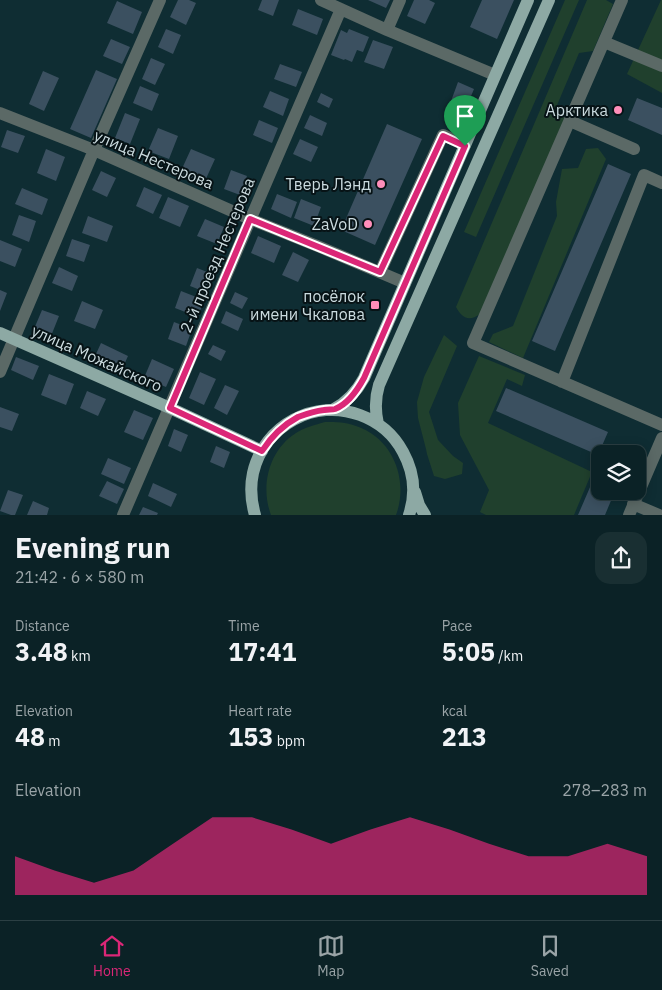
<!DOCTYPE html>
<meta charset="utf-8">
<style>
body{margin:0;font-family:"IBM Plex Sans",sans-serif;background:#192f32;color:#f1f3f6;height:100vh;display:flex;flex-direction:column;font-size:19px;white-space:nowrap}
*{box-sizing:border-box;margin:0}
p{font-size:16px;color:#9aa4a7}
.icon{flex:none;width:28px;height:28px;fill:none;stroke:currentColor;stroke-width:2;stroke-linecap:round;stroke-linejoin:round}
.map{position:relative;height:515px;overflow:hidden}
.panel{display:flex;flex-direction:column;background:#0b2226;flex:1}
.panel>*{flex:none}
.buttons{position:absolute;left:591px;top:445px;display:grid;gap:10px}
.buttons a{display:grid;place-items:center;width:55px;height:55px;border-radius:10px;background:#0b2226;box-shadow:0 2px 12px #0003,0 0 0 1px #2b3f43;font-size:25px}
.pin{position:absolute;display:grid;place-items:center;width:42px;height:42px;color:#fff;margin:-51px -21px;border-radius:50% 50% 50% 0;rotate:-45deg;box-shadow:0 0 5px #0007}
.pin .icon{rotate:45deg}
.round{display:grid;place-items:center;flex:none;width:52px;height:52px;border-radius:15px;background:#192f32}
.head{display:flex;align-items:center;justify-content:space-between;height:85px;padding:0 15px}
h1{font-size:28px;font-weight:700;line-height:38px}
.figures{display:grid;grid-template-columns:repeat(3,1fr);gap:8px;height:85px;padding:5px 15px}
.figures div{display:grid;align-content:center}
.figures b{font-size:25px;font-weight:700}
.figures small{font-size:14px;font-weight:400}
.figures p{font-size:14px}
.chart{height:140px;padding:10px 15px}
.chart p{display:flex;justify-content:space-between}
.chart svg{width:100%;height:90px;margin-top:5px;fill:#db2777;opacity:.7}
.menu{display:flex;justify-content:space-around;align-items:center;height:70px;border-top:1px solid #2b3f43;background:#0b2226;font-size:14px;color:#9aa4a7}
.menu a{display:grid;justify-items:center;gap:2px}
.menu .on{color:#db2777}
.map>svg:first-child{display:block}
</style>
<div class="map">
<svg width="662" height="515" viewBox="0 0 662 515">
<rect width="100%" height="100%" fill="#0f2d33"/>
<path fill="#20402d" d="M565,0H579L476,237L464,232Z
M587,0H606L613,4L593,51L579,53L555,110L565,118L480,314C469,322 462,318 456,307Z
M661,0H662V93L627,74Z
M598,148L606,159L523,358L489,342L493,334L513,326L557,216L556,202L562,169L578,168L586,149Z
M444,335L457,346L429,412L438,440L453,456L463,463L462,474L445,479L434,476L427,454L426,449L418,418L417,402L424,377Z
M479,356L525,375L522,386L507,379L488,423L592,472L574,515H486L480,512L489,490L460,435L458,403Z
M325,422C336,422 346,422 356,426C393,438 409,480 396,515H271C260,486 269,450 296,433C305,427 315,425 325,422Z"/>
<path fill="#3b5060" d="M178,0H189L196,3L186,25L170,17Z
M262,0H279L273,16L258,10Z
M368,0H390L386,8Z
M414,0H429L435,3L425,24L407,16Z
M482,0H514L497,39L470,27Z
M117,1L142,12L133,34L107,23Z
M298,9L323,19L317,35L292,25Z
M166,29L181,35L173,54L158,47Z
M349,29L369,37L363,52L357,50L352,62L345,59L344,60L331,55L341,30L347,33Z
M111,39L130,47L122,64L103,56Z
M373,40L393,47L384,69L364,62Z
M151,58L165,64L155,85L142,79Z
M280,64L302,72L296,87L274,79Z
M96,70L117,79L91,138L70,129Z
M43,71L59,78L44,111L29,104Z
M458,82L474,89L462,118L447,112Z
M140,86L159,94L152,111L133,103Z
M270,91L289,99L283,116L263,107Z
M321,93L333,99L329,108L317,102Z
M637,98L662,108V135L628,120Z
M125,113L140,119L130,144L115,138Z
M310,115L327,123L322,136L304,128Z
M259,120L278,128L272,143L253,135Z
M387,124L422,139L375,245L341,230Z
M158,128L178,136L169,159L148,151Z
M7,130L25,136L18,153L1,147Z
M300,139L318,147L311,162L293,154Z
M46,149L65,157L56,181L37,173Z
M191,149L215,159L204,183L180,173Z
M608,164L631,174L555,351L532,341Z
M231,170L247,176L240,195L224,189Z
M101,171L116,178L107,197L92,190Z
M144,187L162,195L153,214L136,206Z
M22,188L48,199L42,215L15,204Z
M277,194L297,202L291,218L271,209Z
M168,197L189,206L180,227L159,218Z
M301,199L321,207L314,226L294,218Z
M19,215L36,221L29,242L12,235Z
M88,216L113,226L107,242L82,233Z
M205,219L224,227L217,244L197,236Z
M258,236L281,246L274,263L251,253Z
M72,239L90,245L84,262L66,256Z
M0,240L22,249L15,267L0,261Z
M293,252L309,260L298,282L282,275Z
M59,267L78,276L72,291L52,283Z
M197,268L215,275L208,293L190,286Z
M0,290L7,293L0,311Z
M181,291L204,300L198,317L175,308Z
M235,292L248,298L242,309L230,303Z
M82,301L103,310L95,329L74,321Z
M42,310L59,316L51,336L34,329Z
M226,311L243,319L238,331L221,323Z
M174,322L192,329L186,346L168,339Z
M101,343L128,356L123,367L96,354Z
M213,345L226,351L221,361L208,354Z
M16,357L39,366L33,380L11,370Z
M152,359L174,369L166,387L144,378Z
M200,372L216,379L204,405L189,398Z
M49,374L74,384L66,405L41,395Z
M225,385L239,391L227,415L214,408Z
M506,388L608,432L598,455L496,411Z
M87,391L106,399L98,416L80,408Z
M0,407L19,414L12,431L0,427Z
M134,410L153,418L143,440L124,432Z
M174,429L188,435L181,452L168,446Z
M216,446L230,452L224,468L210,462Z
M108,458L131,468L124,484L101,474Z
M600,464V491H615L605,515H578Z
M107,481L124,489L117,504L99,496Z
M153,483L177,494L171,507L148,496Z
M8,490L23,495L15,515H11L0,511Z
M33,501L49,508L47,515H27Z
M143,507L158,513L157,515H139Z"/>
<g fill="none" stroke-linecap="round" stroke-linejoin="round">
<path stroke="#5b6966" stroke-width="12" d="M321,0L387,30L495,75
M622,0L473,343L662,425
M387,30L400,0
M604,42L662,66
M0,113L94,150L250,219L320,247L405,283
M570,121L634,149
M380,272L443,135L465,145
M0,372L94,150L160,0
M562,382L644,175L662,183
M633,504L659,515
M123,515L341,9
M629,515L662,438"/>
<path stroke="#8da9a4" stroke-width="12" d="M0,333L170,408L262,451
M334,409C347,402 357,391 364,378L528,0
M378,424C375,411 375,398 379,385L549,0
M415,492L419,505L425,515
M255,515C251,501 250,487 253,473C264,425 315,398 360,415C379,422 394,435 403,452C414,472 416,494 409,515"/>
</g>
<g fill="none" stroke-linecap="round" stroke-linejoin="round">
<g stroke="#fff" stroke-width="10">
<path id="route" d="M443,136L465,146L364,378C358,389 348,404 335,409C332,410 328,409 324,410C315,411 306,414 298,417C283,425 271,437 262,451L170,408L250,219L380,272Z"/>
</g>
<use href="#route" stroke="#db2777" stroke-width="6"/>
</g>
<g fill="#ff8eba" stroke="#071316" stroke-width="2">
<circle cx="618" cy="110" r="5"/>
<circle cx="381" cy="184" r="5"/>
<circle cx="368" cy="224" r="5"/>
<rect x="370" y="300" width="10" height="10" rx="2.5"/>
</g>
<g text-anchor="middle" stroke-width="4" stroke-linejoin="round" paint-order="stroke">
<g font-size="16" fill="#cbdbdf" stroke="#071316" text-anchor="end">
<text x="608" y="116">Арктика</text>
<text x="371" y="190">Тверь Лэнд</text>
<text x="358" y="230">ZaVoD</text>
<text x="365" y="302">посёлок<tspan x="365" dy="18">имени Чкалова</tspan></text>
</g>
<g font-size="16" fill="#cbdbdf" stroke="#071316">
<text transform="translate(154 159) rotate(23)" y="6">улица Нестерова</text>
<text transform="translate(217 255) rotate(-67)" y="6">2-й проезд Нестерова</text>
<text transform="translate(97 358) rotate(24)" y="6">улица Можайского</text>
</g>
</g>
</svg>
<div class="buttons">
<a><svg class="icon" aria-label="layers" viewBox="0 0 24 24"><path d="M12 4l9 5-9 5-9-5zM3 14l9 5 9-5"/></svg></a>
</div>
<div class="pin" style="left:465px;top:146px;background:#1e9e55"><svg class="icon" aria-label="arrive" viewBox="0 0 24 24"><path d="M6 21V4h12l-3 4 3 4H6"/></svg></div>
</div>
<section class="panel">
<div class="head"><div><h1>Evening run</h1><p>21:42 · 6 × 580 m</p></div><a class="round"><svg class="icon" aria-label="share" viewBox="0 0 24 24"><path d="M12 15V3M7 8l5-5 5 5M5 13v7h14v-7"/></svg></a></div>
<div class="figures">
<div><p>Distance</p><b>3.48<small> km</small></b></div>
<div><p>Time</p><b>17:41</b></div>
<div><p>Pace</p><b>5:05<small> /km</small></b></div>
</div>
<div class="figures">
<div><p>Elevation</p><b>48<small> m</small></b></div>
<div><p>Heart rate</p><b>153<small> bpm</small></b></div>
<div><p>kcal</p><b>213</b></div>
</div>
<div class="chart"><p><span>Elevation</span>278–283 m</p>
<svg viewBox="0 0 160 44" preserveAspectRatio="none"><path d="M0 44V25L10 32L20 38L30 32L40 19L50 6L60 6L70 12L80 19L90 12L100 6L110 12L120 19L130 25L140 25L150 19L160 25V44z"/></svg>
</div>
</section>
<nav class="menu">
<a class="on"><svg class="icon" aria-label="home" viewBox="0 0 24 24"><path d="M3 11l9-7 9 7M6 9v11h12V9"/></svg>Home</a>
<a><svg class="icon" aria-label="map" viewBox="0 0 24 24"><path d="M3 6l6-2 6 2 6-2v14l-6 2-6-2-6 2zM9 4v14M15 6v14"/></svg>Map</a>
<a><svg class="icon" aria-label="saved" viewBox="0 0 24 24"><path d="M7 4h10v16l-5-4-5 4z"/></svg>Saved</a>
</nav>
